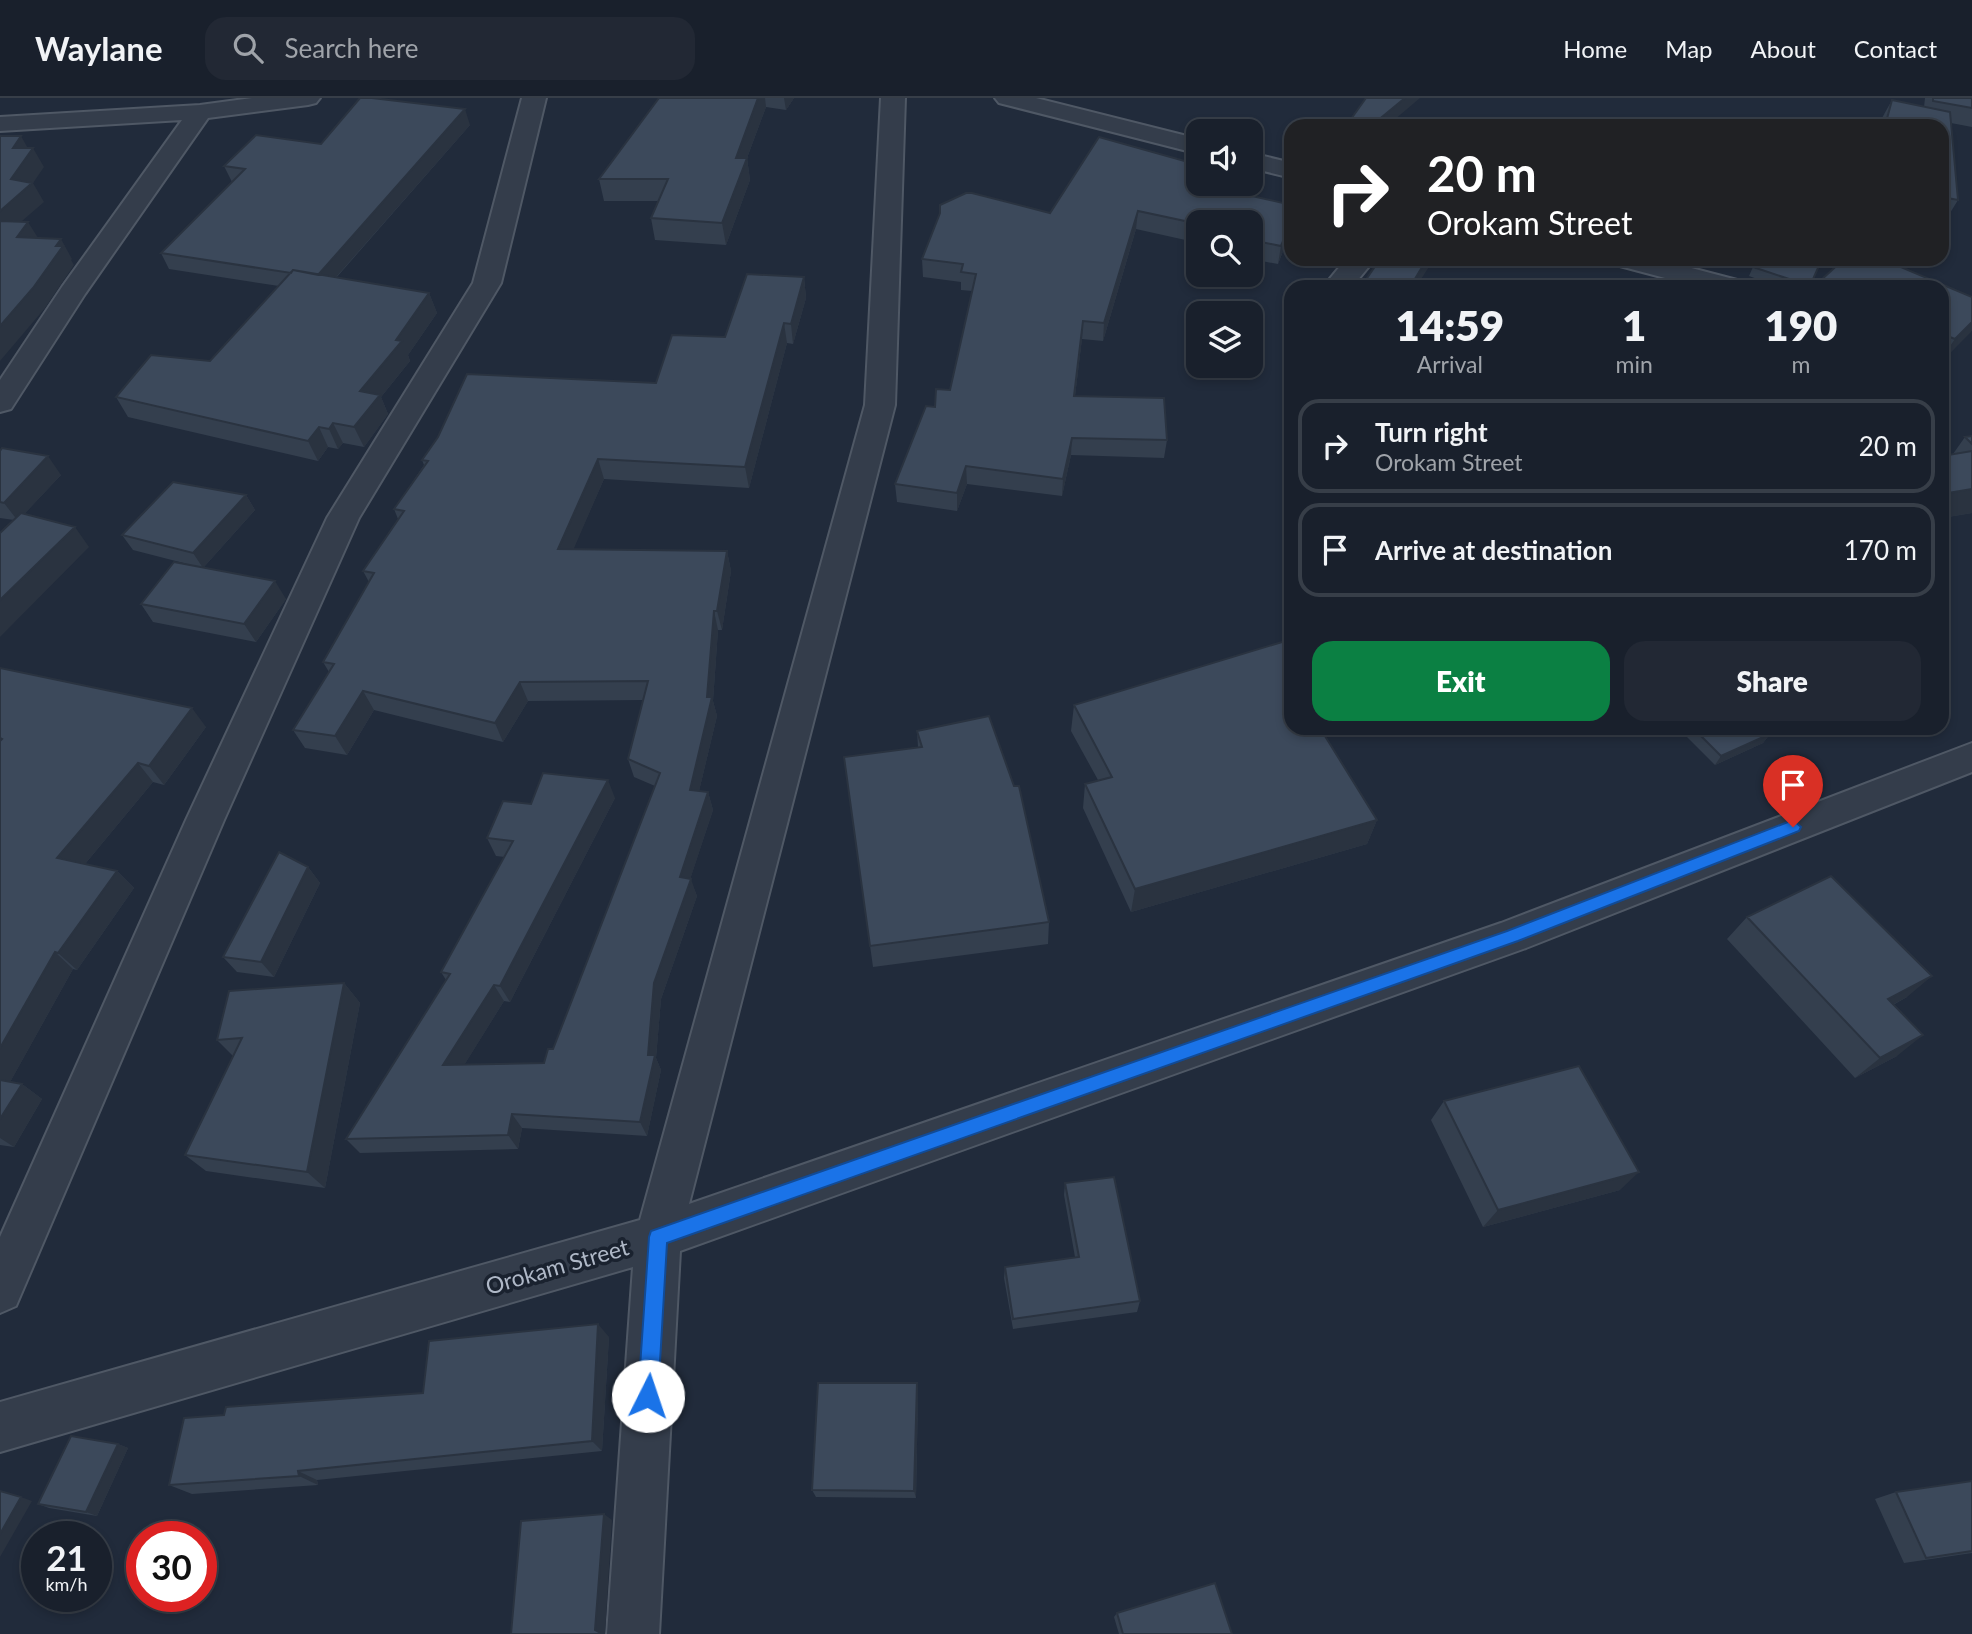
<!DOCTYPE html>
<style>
:root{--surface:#19202c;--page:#222834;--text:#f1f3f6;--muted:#9fa3a9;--line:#373e48;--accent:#0b8043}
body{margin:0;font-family:Lato,sans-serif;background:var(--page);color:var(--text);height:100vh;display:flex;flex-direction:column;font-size:26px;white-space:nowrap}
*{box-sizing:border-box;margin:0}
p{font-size:23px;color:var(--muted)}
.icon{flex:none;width:38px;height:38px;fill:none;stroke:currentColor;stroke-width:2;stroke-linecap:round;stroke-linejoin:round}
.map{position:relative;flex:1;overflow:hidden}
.details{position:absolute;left:1284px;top:182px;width:665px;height:455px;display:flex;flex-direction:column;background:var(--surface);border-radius:21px;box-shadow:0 4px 10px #0003,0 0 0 2px var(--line)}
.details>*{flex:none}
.top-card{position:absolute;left:1284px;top:21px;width:665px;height:147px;border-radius:21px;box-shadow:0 4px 10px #0003,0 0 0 2px var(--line);background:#202124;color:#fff;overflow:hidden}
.tools{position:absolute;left:1186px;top:21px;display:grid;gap:14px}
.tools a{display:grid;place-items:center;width:77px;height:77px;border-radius:14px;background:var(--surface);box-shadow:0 4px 10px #0003,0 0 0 2px var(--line);font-size:35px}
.speed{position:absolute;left:21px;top:1423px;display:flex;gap:14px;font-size:35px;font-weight:700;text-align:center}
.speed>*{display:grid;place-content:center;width:91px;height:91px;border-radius:50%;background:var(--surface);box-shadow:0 4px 10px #0003,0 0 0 2px var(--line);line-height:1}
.speed small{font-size:18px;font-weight:400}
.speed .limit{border:10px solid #d22;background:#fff;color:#111}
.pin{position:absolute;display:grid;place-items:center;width:60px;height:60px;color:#fff;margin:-72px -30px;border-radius:50% 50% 50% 0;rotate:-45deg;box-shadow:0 0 7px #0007}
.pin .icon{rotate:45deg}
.me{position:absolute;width:77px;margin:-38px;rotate:4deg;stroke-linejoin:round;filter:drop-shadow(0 0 5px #0008)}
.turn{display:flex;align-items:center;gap:24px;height:147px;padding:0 28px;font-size:32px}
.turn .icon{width:91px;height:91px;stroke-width:2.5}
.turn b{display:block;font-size:49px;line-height:60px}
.eta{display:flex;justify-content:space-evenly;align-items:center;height:119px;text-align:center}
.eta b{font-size:42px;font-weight:800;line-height:49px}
.primary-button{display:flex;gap:14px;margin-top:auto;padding:14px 28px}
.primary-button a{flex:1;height:80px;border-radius:21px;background:var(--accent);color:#fff;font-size:28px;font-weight:800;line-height:80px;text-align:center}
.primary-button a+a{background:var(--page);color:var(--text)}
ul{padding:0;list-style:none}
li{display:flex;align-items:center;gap:21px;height:94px;margin:0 14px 10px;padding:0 14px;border:4px solid var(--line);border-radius:21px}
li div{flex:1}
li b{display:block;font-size:26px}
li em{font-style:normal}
header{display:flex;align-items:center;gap:42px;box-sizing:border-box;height:98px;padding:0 35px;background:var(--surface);border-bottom:2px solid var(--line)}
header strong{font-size:33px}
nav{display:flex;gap:38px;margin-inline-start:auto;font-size:24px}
.search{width:490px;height:63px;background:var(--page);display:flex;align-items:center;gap:18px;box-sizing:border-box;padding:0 24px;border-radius:21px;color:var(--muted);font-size:26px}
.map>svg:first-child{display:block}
</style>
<header>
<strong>Waylane</strong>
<div class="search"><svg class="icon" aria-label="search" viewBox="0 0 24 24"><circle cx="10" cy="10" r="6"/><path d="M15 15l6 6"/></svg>Search here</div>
<nav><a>Home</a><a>Map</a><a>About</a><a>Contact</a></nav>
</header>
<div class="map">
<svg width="1972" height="1536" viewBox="0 0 1972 1536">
<rect width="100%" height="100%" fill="#212b3b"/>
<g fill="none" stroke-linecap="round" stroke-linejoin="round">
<g stroke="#4f5865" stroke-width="4">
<path id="minor" d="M 252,0 L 320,0 L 316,5 L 308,7 L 208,20 L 85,196 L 11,311 L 0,314 L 0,282 L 62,189 L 182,22 L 0,33 L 0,19 L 200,7 Z
M 522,0 L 546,0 L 501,185 L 359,420 L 224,722 L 16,1208 L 0,1215 L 0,1139 L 186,722 L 327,420 L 473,185 Z
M 881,0 L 905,0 L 895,307 L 689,1106 L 1501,825 L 1972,645 L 1972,674 L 1526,850 L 680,1153 L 659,1536 L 607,1536 L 633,1169 L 0,1354 L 0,1304 L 640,1122 L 865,307 Z
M 995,0 L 1036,0 L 1199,41 L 1199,56 L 999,5 Z
M 1251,55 L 1292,65 L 1292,80 L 1251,70 Z
M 1346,161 L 1375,161 L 1352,189 L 1323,189 Z
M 1612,161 L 1657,161 L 1741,183 L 1745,189 L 1699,189 L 1616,167 Z"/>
</g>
<use href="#minor" fill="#343d4b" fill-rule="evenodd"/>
</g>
<path fill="#343f4e" d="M 659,0 L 794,0 L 786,12 L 766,9 L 747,60 L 750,82 L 726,147 L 655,142 L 651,120 L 658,103 L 604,103 L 599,81 Z
M 1925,0 L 1972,0 L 1972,29 L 1951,25 L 1958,102 L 1947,120 L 1942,120 L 1942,28 L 1880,28 L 1882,20 L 1892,2 L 1924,9 Z
M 470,27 L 336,180 L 429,195 L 437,215 L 408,257 L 410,263 L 381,299 L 388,316 L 364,349 L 343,345 L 338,351 L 328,349 L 318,363 L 128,319 L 116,299 L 210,263 L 279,188 L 169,171 L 161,155 L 232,84 L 224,68 L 321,46 Z
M 1217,86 L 1217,90 L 1292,107 L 1292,130 L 1278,166 L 1251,161 L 1251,124 L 1199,124 L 1199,145 L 1136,131 L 1103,243 L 1082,241 L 1075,298 L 1167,342 L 1164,360 L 1071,357 L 1062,398 L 967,386 L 957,413 L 897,404 L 895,386 L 950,292 L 972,193 L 961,192 L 961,184 L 923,179 L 922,161 L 1050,115 Z
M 1822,161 L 1809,189 L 1779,189 L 1749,178 L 1753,169 Z
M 1844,161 L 1882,161 L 1972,199 L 1972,232 L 1942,263 L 1942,189 L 1817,189 L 1820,183 Z
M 804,179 L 806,200 L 793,246 L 787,245 L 749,390 L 604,381 L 573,451 L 727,453 L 731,473 L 722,532 L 718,532 L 713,603 L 717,618 L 699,693 L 708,694 L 713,712 L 690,781 L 697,798 L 661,901 L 656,960 L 661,972 L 647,1038 L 522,1030 L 518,1051 L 360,1055 L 346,1041 L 446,882 L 441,874 L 505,759 L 496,758 L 487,740 L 531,706 L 615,700 L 510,904 L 504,903 L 464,967 L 544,965 L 553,951 L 655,688 L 634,679 L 628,661 L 643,602 L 528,603 L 503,644 L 374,612 L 347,657 L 305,650 L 293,632 L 329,574 L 323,564 L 369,484 L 363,473 L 398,421 L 394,411 L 424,367 L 422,362 L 656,285 L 725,239 Z
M 1972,338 L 1972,415 L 1942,420 L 1942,358 L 1953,356 L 1965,339 Z
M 0,353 L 61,377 L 24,416 L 89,449 L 14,422 L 0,420 Z
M 246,397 L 255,412 L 203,470 L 286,501 L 256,544 L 153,524 L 141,506 L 199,469 L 133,452 L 122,437 Z
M 0,570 L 206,629 L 164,687 L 153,684 L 85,766 L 117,773 L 134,790 L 77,872 L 73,871 L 10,984 L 22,986 L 42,1001 L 14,1049 L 0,1047 Z
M 1074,607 L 1292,630 L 1377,722 L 1367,746 L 1131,814 L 1083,710 L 1085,686 L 1098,682 L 1071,633 Z
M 1693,630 L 1770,636 L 1763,645 L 1715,667 L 1687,639 Z
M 917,633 L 1049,824 L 1048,846 L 873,869 L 844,659 L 918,649 Z
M 308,769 L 320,785 L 274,879 L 237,874 L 223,859 Z
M 1747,819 L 1907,899 L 1893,907 L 1897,958 L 1855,980 L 1727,841 Z
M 344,885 L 360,905 L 325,1090 L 206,1073 L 185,1057 L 233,958 L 217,942 Z
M 1444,1003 L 1620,1092 L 1483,1129 L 1431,1022 Z
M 1065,1085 L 1140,1203 L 1137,1214 L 1013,1231 L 1004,1180 L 1005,1169 L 1075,1159 L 1064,1097 Z
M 609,1239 L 602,1353 L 317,1382 L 318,1387 L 192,1396 L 169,1387 L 224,1317 L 423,1295 Z
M 917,1285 L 918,1294 L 916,1400 L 816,1399 L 812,1392 Z
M 118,1346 L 128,1350 L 97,1418 L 49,1410 L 38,1406 Z
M 1972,1383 L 1972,1455 L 1904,1465 L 1875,1401 L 1896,1394 Z
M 1117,1515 L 1232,1536 L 1119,1536 L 1114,1519 Z"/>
<path fill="#2a3340" d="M 758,0 L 765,0 L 766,9 L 747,60 L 750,82 L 726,147 L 722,125 L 736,60 Z
M 784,0 L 794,0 L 786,12 Z
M 1405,0 L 1420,0 L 1387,28 L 1371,28 Z
M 465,11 L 470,27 L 322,195 L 315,179 Z
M 21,38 L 30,54 L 33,50 L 44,69 L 33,85 L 44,104 L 0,142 L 0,113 L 11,81 L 13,50 Z
M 1209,86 L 1217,86 L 1217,91 L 1207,88 Z
M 1138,113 L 1136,131 L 1103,243 L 1104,225 Z
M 1292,122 L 1292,130 L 1278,166 L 1281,148 Z
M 28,124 L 40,143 L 17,139 Z
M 61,141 L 72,161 L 71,162 L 74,167 L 45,210 L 0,263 L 0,228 Z
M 1427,161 L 1434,161 L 1416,189 L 1410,189 Z
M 804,179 L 806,200 L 793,246 L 791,226 Z
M 429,195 L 437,215 L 408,257 L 410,263 L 381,299 L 388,316 L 364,349 L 354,329 L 360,293 Z
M 1083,223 L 1082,241 L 1072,316 L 1074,298 Z
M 1972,224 L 1972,232 L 1971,234 L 1942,263 L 1942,260 L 1955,241 Z
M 784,225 L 787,245 L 749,390 L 745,369 Z
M 333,325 L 343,345 L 338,351 L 329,331 Z
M 319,329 L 328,349 L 318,363 L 308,343 Z
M 1072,340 L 1071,357 L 1062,398 L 1063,381 Z
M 48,358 L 61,377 L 18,423 L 4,405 Z
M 598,361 L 604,381 L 565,471 L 558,451 Z
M 966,368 L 967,386 L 957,413 L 957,395 Z
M 1972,391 L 1972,415 L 1942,420 L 1942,396 Z
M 246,397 L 255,412 L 203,470 L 193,455 Z
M 75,429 L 89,449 L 0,539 L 0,502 Z
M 727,453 L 731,473 L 722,532 L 717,513 Z
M 275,483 L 286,501 L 256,544 L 244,526 Z
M 714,513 L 718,532 L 713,603 L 717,618 L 695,710 L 690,692 L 707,599 Z
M 520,584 L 528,603 L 503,644 L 495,625 Z
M 363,593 L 374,612 L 347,657 L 335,638 Z
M 192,610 L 206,629 L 164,687 L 149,668 Z
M 1770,636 L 1763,645 L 1715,667 L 1721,658 Z
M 138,665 L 153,684 L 75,778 L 57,760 Z
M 608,682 L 615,700 L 510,904 L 500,888 Z
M 708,694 L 713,712 L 685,797 L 680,779 Z
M 1377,722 L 1367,746 L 1131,814 L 1135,791 Z
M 308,769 L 320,785 L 274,879 L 261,864 Z
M 117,773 L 134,790 L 77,872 L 58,855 Z
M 691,781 L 697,798 L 661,901 L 656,960 L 661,972 L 647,1038 L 640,1024 L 648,957 L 654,885 Z
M 55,854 L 73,871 L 4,995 L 0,991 L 0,950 Z
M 1932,878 L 1907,899 L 1864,922 L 1888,901 Z
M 344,885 L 360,905 L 325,1090 L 307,1074 Z
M 494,887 L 504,903 L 455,982 L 443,967 Z
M 1923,937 L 1897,958 L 1855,980 L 1880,960 Z
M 22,986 L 42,1001 L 14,1049 L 0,1040 L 0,1021 Z
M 512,1016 L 522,1030 L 518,1051 L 508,1037 Z
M 1639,1074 L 1620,1092 L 1483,1129 L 1498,1112 Z
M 598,1226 L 609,1239 L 602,1353 L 592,1343 Z
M 917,1285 L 918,1294 L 916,1400 L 914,1393 Z
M 118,1346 L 128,1350 L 97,1418 L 86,1414 Z
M 298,1373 L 317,1382 L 318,1387 L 299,1378 Z
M 21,1399 L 32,1403 L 0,1459 L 0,1436 Z
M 604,1416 L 612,1422 L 605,1536 L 601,1536 L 595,1532 Z"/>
<path fill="#3c495b" stroke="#2a3340" stroke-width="2" d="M 360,0 L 372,0 L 465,11 L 318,177 L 293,172 L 291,175 L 161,155 L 245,71 L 224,68 L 256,37 L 321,46 Z
M 659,0 L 758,0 L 736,60 L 747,60 L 722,125 L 651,120 L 668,81 L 599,81 Z
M 1366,0 L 1405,0 L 1371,28 L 1346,28 Z
M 1933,0 L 1972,0 L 1972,10 L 1933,3 Z
M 1892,2 L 1950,14 L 1958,102 L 1942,99 L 1942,28 L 1885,28 Z
M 0,38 L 21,38 L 13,50 L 33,50 L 11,81 L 32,85 L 0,113 Z
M 1099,39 L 1199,67 L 1199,86 L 1209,86 L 1207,88 L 1292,107 L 1292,122 L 1281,148 L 1251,142 L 1251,124 L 1199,124 L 1199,126 L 1138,113 L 1104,225 L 1083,223 L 1074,298 L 1164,300 L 1167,342 L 1072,340 L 1063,381 L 966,368 L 957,395 L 895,386 L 926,308 L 935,309 L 936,291 L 950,292 L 976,176 L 961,174 L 963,166 L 922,161 L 940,115 L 940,107 L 966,95 L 972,95 L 1050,115 Z
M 0,123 L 28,124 L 17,139 L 61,141 L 56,148 L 63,148 L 33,190 L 0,228 Z
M 1380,161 L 1427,161 L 1410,189 L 1361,189 Z
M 1760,161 L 1822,161 L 1810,188 L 1753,169 Z
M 1844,161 L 1882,161 L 1972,199 L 1972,224 L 1955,241 L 1942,236 L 1942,189 L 1834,189 L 1820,183 Z
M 293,172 L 429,195 L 396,242 L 402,243 L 360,293 L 380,297 L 354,329 L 333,325 L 329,331 L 319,329 L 308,343 L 116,299 L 151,257 L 210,263 Z
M 747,176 L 804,179 L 791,226 L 784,225 L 745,369 L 598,361 L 558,451 L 727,453 L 717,513 L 714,513 L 707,599 L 712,599 L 690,692 L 708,694 L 680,779 L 691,781 L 654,885 L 648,957 L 655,957 L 640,1024 L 512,1016 L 508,1037 L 346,1041 L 450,876 L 441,874 L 513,743 L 487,740 L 503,703 L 531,706 L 543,675 L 608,682 L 500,888 L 494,887 L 443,967 L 544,965 L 548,951 L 553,951 L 660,675 L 628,661 L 648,583 L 520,584 L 495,625 L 363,593 L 335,638 L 293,632 L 334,566 L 323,564 L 374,475 L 363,473 L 404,413 L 394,411 L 428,363 L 422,362 L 438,339 L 467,276 L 656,285 L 672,237 L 725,239 Z
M 1972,338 L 1972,346 L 1965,339 Z
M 2,350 L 48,358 L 4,405 L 0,404 L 0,353 Z
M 1972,353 L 1972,391 L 1942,396 L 1942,358 Z
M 173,384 L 246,397 L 193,455 L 122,437 Z
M 21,415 L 75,429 L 0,502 L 0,435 Z
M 174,464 L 275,483 L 244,526 L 141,506 Z
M 1292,541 L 1292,630 L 1320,630 L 1377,722 L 1135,791 L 1085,686 L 1112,679 L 1074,607 Z
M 0,570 L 192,610 L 149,668 L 138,665 L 57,760 L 117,773 L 58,855 L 55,854 L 0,950 L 0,643 L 2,641 L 0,640 Z
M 989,618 L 1014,688 L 1019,688 L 1049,824 L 870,848 L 844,659 L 922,649 L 917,633 Z
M 1693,630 L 1763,630 L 1770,636 L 1721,658 Z
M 279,754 L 308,769 L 261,864 L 223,859 Z
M 1831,778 L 1932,878 L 1888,901 L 1923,937 L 1880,960 L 1747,819 Z
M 344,885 L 307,1074 L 185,1057 L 242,940 L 217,942 L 229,893 Z
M 1579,968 L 1639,1074 L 1498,1112 L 1444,1003 Z
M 0,982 L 22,986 L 0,1021 Z
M 1114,1079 L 1140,1203 L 1013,1221 L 1005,1169 L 1079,1159 L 1065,1085 Z
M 598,1226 L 592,1343 L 298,1373 L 299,1378 L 169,1387 L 184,1320 L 224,1317 L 226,1309 L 423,1295 L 429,1243 Z
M 818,1285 L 917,1285 L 914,1393 L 812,1392 Z
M 71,1338 L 118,1346 L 86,1414 L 38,1406 Z
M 1972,1383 L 1972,1453 L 1926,1460 L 1896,1394 Z
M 0,1393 L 21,1399 L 0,1436 Z
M 604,1416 L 595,1532 L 601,1535 L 601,1536 L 511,1536 L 521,1423 Z
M 1215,1485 L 1232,1536 L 1123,1536 L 1117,1515 Z"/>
<path fill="#1a73e8" stroke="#114b97" stroke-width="2" d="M 1793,722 L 1801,729 L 1799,733 L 1518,843 L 667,1145 L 658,1298 L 655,1305 L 648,1308 L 641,1305 L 638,1298 L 649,1139 L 651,1133 L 1507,833 Z"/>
<g text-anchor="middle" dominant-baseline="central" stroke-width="7" stroke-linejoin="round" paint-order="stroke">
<g font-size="23" fill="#afb8c7" stroke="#1a222f">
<text transform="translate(557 1168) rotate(-16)">Orokam Street</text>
</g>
</g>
</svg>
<div class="tools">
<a><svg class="icon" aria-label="sound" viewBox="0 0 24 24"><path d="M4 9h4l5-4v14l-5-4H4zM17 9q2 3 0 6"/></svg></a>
<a><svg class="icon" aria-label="search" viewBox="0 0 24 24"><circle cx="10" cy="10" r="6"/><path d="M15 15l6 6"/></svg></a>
<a><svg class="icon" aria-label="layers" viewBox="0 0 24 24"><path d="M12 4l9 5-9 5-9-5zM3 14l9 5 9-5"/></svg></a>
</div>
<div class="speed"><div>21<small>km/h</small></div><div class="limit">30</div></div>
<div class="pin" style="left:1793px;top:729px;background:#d93025"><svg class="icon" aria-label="arrive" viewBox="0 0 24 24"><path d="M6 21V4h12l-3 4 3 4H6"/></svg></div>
<svg class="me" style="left:648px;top:1298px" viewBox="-20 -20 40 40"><circle r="19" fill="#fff"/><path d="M0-13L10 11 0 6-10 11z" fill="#1a73e8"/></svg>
<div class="top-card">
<div class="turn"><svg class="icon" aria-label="right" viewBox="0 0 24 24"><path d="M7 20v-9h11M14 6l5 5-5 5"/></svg><div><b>20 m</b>Orokam Street</div></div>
</div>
<section class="details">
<div class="eta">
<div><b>14:59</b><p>Arrival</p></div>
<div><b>1</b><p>min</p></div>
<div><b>190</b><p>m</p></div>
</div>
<ul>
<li><svg class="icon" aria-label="right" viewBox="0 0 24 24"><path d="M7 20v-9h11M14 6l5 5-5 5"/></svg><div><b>Turn right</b><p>Orokam Street</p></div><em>20 m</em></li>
<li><svg class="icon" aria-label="arrive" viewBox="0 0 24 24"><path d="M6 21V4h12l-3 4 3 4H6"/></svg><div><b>Arrive at destination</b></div><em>170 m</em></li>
</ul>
<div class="primary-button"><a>Exit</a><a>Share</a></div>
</section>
</div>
